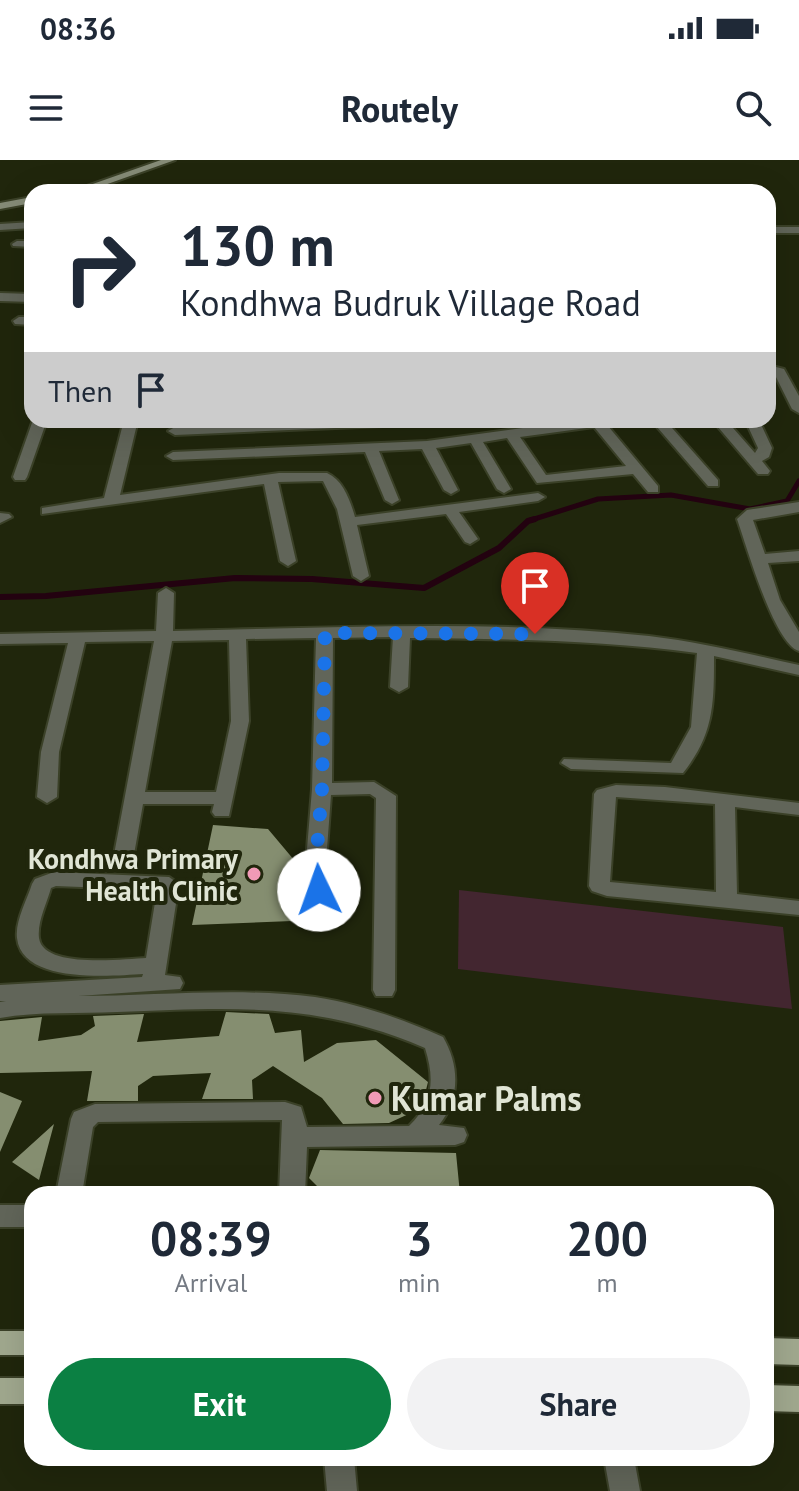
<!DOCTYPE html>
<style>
:root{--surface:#fff;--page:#f2f2f3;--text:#1f2937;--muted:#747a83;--accent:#0b8043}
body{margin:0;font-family:"PT Sans",sans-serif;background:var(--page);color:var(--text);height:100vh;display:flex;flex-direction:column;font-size:30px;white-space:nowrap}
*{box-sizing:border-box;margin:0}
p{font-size:26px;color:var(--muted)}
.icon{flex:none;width:44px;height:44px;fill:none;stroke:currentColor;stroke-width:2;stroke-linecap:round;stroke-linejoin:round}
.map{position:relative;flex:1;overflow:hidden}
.drawer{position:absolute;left:24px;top:1026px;width:750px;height:280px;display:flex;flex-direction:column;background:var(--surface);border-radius:24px;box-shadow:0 8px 32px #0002}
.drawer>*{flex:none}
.top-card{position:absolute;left:24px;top:24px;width:752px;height:244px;border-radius:24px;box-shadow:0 8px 32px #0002;background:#fff;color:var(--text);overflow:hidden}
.pin{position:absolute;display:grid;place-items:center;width:68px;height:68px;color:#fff;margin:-82px -34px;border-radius:50% 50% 50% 0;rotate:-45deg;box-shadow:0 0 8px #0007}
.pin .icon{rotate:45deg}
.me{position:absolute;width:88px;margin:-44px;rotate:357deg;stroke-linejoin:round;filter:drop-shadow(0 0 6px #0008)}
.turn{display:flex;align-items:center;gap:28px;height:168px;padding:0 24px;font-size:36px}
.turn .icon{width:104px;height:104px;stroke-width:2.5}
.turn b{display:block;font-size:56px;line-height:68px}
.then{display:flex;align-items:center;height:76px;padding:0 24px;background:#0003;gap:16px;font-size:30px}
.eta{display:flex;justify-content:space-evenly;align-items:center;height:136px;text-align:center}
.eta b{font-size:48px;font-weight:700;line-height:56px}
.action{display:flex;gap:16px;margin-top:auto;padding:16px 24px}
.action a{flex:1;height:92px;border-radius:48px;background:var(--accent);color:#fff;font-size:32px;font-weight:700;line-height:92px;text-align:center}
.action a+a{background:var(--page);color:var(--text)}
.status{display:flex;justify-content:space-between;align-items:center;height:56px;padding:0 40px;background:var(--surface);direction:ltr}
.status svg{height:22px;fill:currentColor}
header{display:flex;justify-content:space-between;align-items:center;height:104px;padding:0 24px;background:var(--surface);font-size:36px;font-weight:700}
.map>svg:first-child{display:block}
</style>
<div class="status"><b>08:36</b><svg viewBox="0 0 49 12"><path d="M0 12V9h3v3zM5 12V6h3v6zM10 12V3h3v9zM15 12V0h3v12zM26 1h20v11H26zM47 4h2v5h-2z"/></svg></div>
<header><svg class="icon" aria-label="menu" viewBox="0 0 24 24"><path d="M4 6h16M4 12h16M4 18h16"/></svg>Routely<svg class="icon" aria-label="search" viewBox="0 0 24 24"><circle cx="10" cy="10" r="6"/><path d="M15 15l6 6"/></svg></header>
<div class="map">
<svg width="799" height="1331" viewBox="0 0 799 1331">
<rect width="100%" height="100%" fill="#20260c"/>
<path fill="#432630" d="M 459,730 L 783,767 L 792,849 L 458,809 Z"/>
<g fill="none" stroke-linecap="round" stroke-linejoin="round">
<path stroke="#230210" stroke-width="5" d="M 528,361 L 598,339 L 671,335 L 750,349 L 787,341 L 799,321"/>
<path stroke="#230210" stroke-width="6" d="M 0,437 L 46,436 L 235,418 L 312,419 L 424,428 L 499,388 L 528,361 L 535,359"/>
</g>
<path fill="#858e70" d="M 213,665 L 268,669 L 305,713 L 306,733 L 317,740 L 324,737 L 343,759 L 192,765 Z
M 226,852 L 269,854 L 275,873 L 301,870 L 304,902 L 337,883 L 376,880 L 428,922 L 424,938 L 413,952 L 389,963 L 343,964 L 322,938 L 273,906 L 252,920 L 253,939 L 202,939 L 211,913 L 153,916 L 138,926 L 138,941 L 87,941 L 92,911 L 0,913 L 0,861 L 42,857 L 38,881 L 81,875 L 95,866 L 93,856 L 144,854 L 137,882 L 219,876 Z
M 0,932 L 22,941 L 0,992 Z
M 54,964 L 39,1020 L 12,1002 Z
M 320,990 L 456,993 L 460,1034 L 325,1034 L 309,1018 Z"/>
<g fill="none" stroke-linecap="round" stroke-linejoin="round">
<g stroke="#3b4128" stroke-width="4">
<path id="street" d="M 32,62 L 32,68 L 0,70 L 0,64 Z
M 768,67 L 799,67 L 799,73 L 768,73 Z
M 17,81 L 32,81 L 32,87 L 13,86 L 12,84 Z
M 0,133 L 32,134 L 32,142 L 0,141 Z
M 19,157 L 32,157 L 32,165 L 15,164 L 13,161 Z
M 768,205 L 784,209 L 799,236 L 799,253 L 792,249 L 774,213 L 768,213 Z
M 33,260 L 47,260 L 27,317 L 25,320 L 15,320 L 13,317 Z
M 124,260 L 138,260 L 120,335 L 279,313 L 327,313 C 343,320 350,340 355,357 L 538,333 L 545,337 L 538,341 L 459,352 L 478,379 L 470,384 L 465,382 L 446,354 L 357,365 L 369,416 L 361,421 L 353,416 L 337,349 L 323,321 L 278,322 L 296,401 L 288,406 L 280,401 L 264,324 L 42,354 L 42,348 L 104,338 Z
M 335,260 L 437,260 L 430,264 L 175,275 L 168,271 L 175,267 Z
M 582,260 L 603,260 L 658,326 L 658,332 L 648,332 L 633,314 L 537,323 L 507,278 L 483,282 L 511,329 L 504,333 L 497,329 L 471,283 L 436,288 L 458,330 L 451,334 L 444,330 L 422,289 L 379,291 L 399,340 L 392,344 L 385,340 L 365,292 L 173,300 L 166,296 L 173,292 L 427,281 ZM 594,267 L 626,306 L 546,315 L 520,277 Z
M 651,260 L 665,260 L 718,320 L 718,326 L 708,326 Z
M 712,260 L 726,260 L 755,293 L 758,288 L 745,260 L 759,260 L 772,288 L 769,297 L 762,301 L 770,311 L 768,314 L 758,314 Z
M 799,342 L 799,352 L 753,360 L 765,394 L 799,391 L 799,401 L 768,403 L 780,440 L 799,472 L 799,491 C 774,484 746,384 737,359 L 747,350 Z
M 0,353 L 9,354 L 12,357 L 0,363 Z
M 166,428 L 174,433 L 173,471 C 331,468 492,459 649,476 C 700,482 749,494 799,505 L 799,515 L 714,496 C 714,544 714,574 683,613 L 571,609 L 561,603 L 564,599 L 671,603 L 691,567 L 697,493 C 602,480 506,479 410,478 L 408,527 L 399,532 L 390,527 L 393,477 L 333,478 L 332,623 L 374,622 L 396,636 L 395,830 L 392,836 L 376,836 L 373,830 L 376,638 L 370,634 L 331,635 L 327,689 L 330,730 L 319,737 L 308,730 L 307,689 L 312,629 L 316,478 L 246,479 L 249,561 L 229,656 L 215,656 L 212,652 L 214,644 L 143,644 L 133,700 L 123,707 L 113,700 L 154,481 L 85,482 L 59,592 L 57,637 L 47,643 L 37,637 L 41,592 L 68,483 L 0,484 L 0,474 L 156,471 L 158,433 ZM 229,480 L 231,561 L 216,632 L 145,632 L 172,481 Z
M 616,625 L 665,627 L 799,643 L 799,655 L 735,647 L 737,734 L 799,741 L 799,755 L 607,736 L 592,731 L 589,726 L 594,634 L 597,630 ZM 616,637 L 715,644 L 716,732 L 610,722 Z
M 54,712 L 169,717 L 179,724 L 165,815 L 180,817 L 183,823 L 180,829 L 78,836 C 157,836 236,827 315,837 C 360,844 402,859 443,877 C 460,906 460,939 439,965 L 464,968 L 467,975 L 464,982 L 455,985 L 307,987 L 305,1034 L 279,1034 L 282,960 L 98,962 L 93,967 L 82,1034 L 56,1034 L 71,959 L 74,952 L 95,944 L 285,942 L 301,947 L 307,967 L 409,966 C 433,942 435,920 425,888 C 316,841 232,848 117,852 C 78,854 39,851 0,858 L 0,842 L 6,841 L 0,841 L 0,825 L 142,817 L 143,814 C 110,816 22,824 17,778 C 15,761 27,740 32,724 L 35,719 ZM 56,726 L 157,730 L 146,798 C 123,799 43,809 39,778 C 37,762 47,743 51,728 Z
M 0,1045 L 32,1045 L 32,1067 L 0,1067 Z
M 324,1298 L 354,1298 L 357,1331 L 327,1331 Z
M 604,1298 L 634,1298 L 640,1331 L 610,1331 Z"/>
</g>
<g stroke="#3b4128" stroke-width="4">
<path id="secondary" d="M 161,0 L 175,0 L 85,32 L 70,32 Z
M 32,37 L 32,43 L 0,49 L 0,43 Z"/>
</g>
<g stroke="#3b4128" stroke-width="4">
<path id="primary" d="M 0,1171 L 32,1171 L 32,1195 L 0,1195 Z
M 766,1178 L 799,1179 L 799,1205 L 766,1204 Z
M 0,1218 L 32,1218 L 32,1244 L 0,1244 Z
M 766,1225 L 799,1226 L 799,1252 L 766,1251 Z"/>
</g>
<use href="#street" fill="#616559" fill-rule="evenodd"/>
<use href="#secondary" fill="#858b77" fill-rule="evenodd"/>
<use href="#primary" fill="#a0a88e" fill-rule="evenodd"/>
</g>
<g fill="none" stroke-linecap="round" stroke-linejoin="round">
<path stroke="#1a73e8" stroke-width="14" stroke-dasharray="0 25.2" d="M 319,730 L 317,689 L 322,629 L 325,473 L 535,474"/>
</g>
<g fill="#f09ab6" stroke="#20260c" stroke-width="3">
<circle cx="254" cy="714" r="8"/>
<circle cx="375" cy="938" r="8"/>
</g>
<g text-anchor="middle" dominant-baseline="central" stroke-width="8" stroke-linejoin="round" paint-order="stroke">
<g font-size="28" font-weight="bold" fill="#e0e5d5" stroke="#20260c" text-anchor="end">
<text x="238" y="698">Kondhwa Primary<tspan x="238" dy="32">Health Clinic</tspan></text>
</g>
<g font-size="34" font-weight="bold" fill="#e0e5d5" stroke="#20260c" text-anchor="start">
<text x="391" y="938">Kumar Palms</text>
</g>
</g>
</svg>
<div class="pin" style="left:535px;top:474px;background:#d93025"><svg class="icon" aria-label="arrive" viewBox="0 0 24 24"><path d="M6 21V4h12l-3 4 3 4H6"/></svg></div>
<svg class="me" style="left:319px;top:730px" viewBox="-20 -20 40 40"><circle r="19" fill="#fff"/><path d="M0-13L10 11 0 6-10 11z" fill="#1a73e8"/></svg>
<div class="top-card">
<div class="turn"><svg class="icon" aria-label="right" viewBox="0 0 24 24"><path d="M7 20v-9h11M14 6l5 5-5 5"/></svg><div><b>130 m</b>Kondhwa Budruk Village Road</div></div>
<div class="then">Then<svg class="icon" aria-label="arrive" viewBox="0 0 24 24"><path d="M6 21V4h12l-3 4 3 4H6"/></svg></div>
</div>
<section class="drawer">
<div class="eta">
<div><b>08:39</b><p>Arrival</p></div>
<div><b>3</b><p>min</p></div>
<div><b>200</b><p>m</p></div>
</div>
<div class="action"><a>Exit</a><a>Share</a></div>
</section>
</div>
